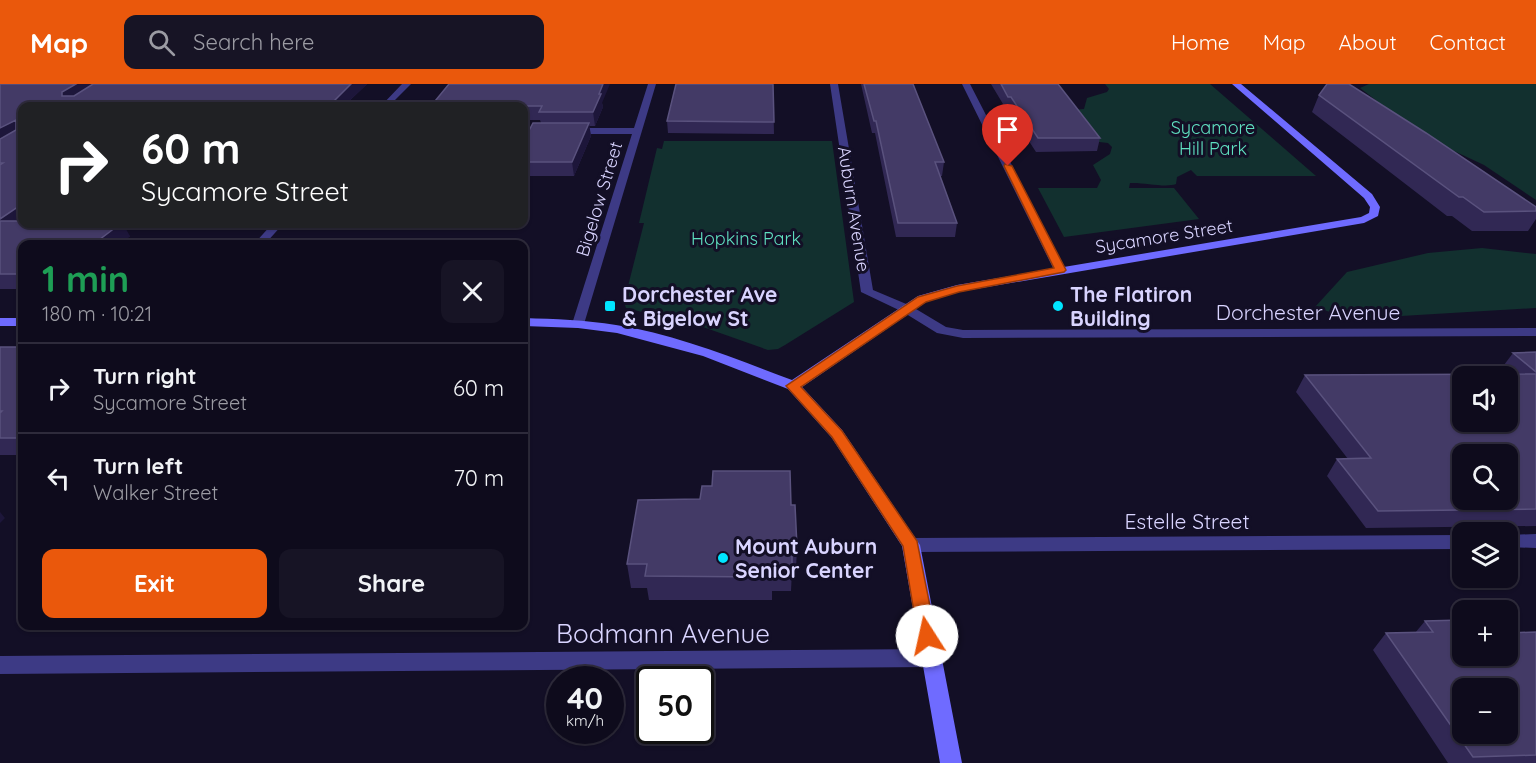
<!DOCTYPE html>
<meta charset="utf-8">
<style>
:root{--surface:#0e0b1c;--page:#171425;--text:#f1f3f6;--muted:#9b9ba3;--line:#2e2b3b;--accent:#ea580c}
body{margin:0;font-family:Quicksand,sans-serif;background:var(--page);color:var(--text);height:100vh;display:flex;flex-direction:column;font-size:22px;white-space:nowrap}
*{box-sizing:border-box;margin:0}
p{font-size:20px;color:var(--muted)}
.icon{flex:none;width:33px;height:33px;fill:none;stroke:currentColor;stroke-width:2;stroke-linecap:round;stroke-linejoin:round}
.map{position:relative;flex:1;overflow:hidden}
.details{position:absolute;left:18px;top:156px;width:510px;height:390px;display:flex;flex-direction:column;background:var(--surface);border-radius:12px;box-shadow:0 2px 4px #0004,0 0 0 2px var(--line)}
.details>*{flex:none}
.banner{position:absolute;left:18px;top:18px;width:510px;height:126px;border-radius:12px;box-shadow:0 2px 4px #0004,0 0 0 2px var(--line);background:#202124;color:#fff;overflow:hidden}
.controls{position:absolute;left:1452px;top:282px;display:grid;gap:12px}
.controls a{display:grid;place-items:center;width:66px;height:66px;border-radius:12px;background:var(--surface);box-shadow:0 2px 4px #0004,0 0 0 2px var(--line);font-size:30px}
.speed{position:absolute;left:546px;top:582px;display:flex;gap:12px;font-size:30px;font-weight:700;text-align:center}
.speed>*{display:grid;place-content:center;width:78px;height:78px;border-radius:50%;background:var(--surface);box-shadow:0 2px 4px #0004,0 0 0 2px var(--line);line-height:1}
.speed small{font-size:15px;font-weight:400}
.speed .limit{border:3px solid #111;border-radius:9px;background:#fff;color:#111}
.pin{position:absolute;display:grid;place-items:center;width:51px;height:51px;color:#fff;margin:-62px -26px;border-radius:50% 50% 50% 0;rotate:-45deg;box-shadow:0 0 6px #0007}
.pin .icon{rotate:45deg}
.me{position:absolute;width:66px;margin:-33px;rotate:350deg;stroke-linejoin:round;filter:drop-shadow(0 0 4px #0008)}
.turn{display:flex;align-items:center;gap:21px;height:126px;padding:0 24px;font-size:27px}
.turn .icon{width:78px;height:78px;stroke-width:2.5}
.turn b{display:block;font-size:42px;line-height:51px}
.round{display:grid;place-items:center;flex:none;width:63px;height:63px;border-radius:12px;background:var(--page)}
.headline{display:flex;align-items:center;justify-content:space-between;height:102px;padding:0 24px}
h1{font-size:36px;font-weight:800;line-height:45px;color:#1e9e55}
.primary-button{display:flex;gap:12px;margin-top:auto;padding:12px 24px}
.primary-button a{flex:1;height:69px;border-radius:12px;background:var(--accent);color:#fff;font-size:24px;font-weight:800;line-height:69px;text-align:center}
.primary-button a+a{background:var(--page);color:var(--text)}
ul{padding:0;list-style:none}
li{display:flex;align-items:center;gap:18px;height:90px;padding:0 24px;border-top:2px solid var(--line)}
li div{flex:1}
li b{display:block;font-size:22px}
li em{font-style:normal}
header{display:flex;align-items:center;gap:36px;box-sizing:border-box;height:84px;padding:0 30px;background:var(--accent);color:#fff}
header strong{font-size:28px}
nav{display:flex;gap:33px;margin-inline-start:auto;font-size:21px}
.search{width:420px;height:54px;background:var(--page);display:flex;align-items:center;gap:15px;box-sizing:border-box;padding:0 21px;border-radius:12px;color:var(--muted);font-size:22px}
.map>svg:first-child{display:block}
</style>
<header>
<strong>Map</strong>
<div class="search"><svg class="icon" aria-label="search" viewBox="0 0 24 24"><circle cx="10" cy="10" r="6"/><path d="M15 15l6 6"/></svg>Search here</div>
<nav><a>Home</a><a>Map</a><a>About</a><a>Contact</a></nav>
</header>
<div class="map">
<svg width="1536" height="679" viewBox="0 0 1536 679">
<rect width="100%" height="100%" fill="#130f26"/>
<path fill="#12302f" d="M 1105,0 L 1210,0 L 1316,92 L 1197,92 L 1191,86 L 1177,93 L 1176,100 C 1165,104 1143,98 1130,99 L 1129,104 L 1174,104 L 1199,135 L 1064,153 L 1038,104 L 1097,104 L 1101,96 L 1093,81 L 1110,70 L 1112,63 L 1108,59 L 1028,50 L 1017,44 L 1007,35 L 1014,30 L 1084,25 L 1087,14 L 1107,8 L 1109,5 Z
M 1369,0 L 1536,0 L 1536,116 L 1484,81 L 1424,53 L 1360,4 Z
M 664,57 L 832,57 L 854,218 L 785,261 L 778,265 L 768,266 L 703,243 L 626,224 L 624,218 L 644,139 L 639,139 L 657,64 L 662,65 Z
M 1482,164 L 1536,170 L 1536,224 L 1368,234 L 1342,232 L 1315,223 L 1347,188 L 1428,169 Z"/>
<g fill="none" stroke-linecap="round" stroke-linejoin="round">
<path fill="#3d3a85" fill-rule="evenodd" d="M 402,0 L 411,0 L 389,22 L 381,22 Z
M 648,0 L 656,0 L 584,240 L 578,244 L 573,243 L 572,240 L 632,50 L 572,50 L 568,47 L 572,44 L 634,44 Z
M 830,0 L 838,0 L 873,206 L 911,222 L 946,243 L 963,246 L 1536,244 L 1536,252 L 963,254 L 937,249 L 903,228 L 861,208 Z
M 962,0 L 970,0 L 1066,186 L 1064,189 L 1056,189 L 1054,186 Z
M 524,44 L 548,44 L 552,47 L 548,50 L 524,50 Z
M 272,140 L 283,140 L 265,160 L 254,160 Z
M 1536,450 L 1536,464 L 1508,463 L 1508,451 Z
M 1462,451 L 1462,465 L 911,468 L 905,466 L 902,461 L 905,456 L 911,454 Z
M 931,565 L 938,568 L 941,574 L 938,580 L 931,583 L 0,590 L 0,572 Z"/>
<path fill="#6f6bff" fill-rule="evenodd" d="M 1232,0 L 1241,0 L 1372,110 L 1380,123 L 1378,132 L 1364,139 L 958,208 L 926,218 L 802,303 L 842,346 L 920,461 L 962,679 L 940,679 L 902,462 L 832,354 L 788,305 L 703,272 L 617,249 L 578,244 L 524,242 L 524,234 C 555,235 585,236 616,241 C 675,250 736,275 792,296 L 918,212 L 957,201 L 1361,133 L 1369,129 L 1370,123 L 1364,114 Z
M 0,234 L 22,234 L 22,242 L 0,242 Z"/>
</g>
<path fill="#312854" d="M 0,0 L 367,0 L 344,22 L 22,22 L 22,140 L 130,152 L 124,157 L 22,160 L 22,205 L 0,205 Z
M 773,0 L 774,50 L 668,49 L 667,37 Z
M 861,0 L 913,0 L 944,78 L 942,92 L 940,92 L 957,139 L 955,153 L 896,153 L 875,49 L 872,49 Z
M 991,0 L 1058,0 L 1100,54 L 1097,67 L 1036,68 L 1008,25 L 1006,25 Z
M 1319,11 L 1536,123 L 1536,135 L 1528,147 L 1472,147 L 1452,132 L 1447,132 L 1312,28 Z
M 602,19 L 603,23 L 595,42 L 589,42 L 591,52 L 574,92 L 524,92 L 524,56 L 541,39 L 540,36 L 524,36 L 524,22 L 431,22 Z
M 0,263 L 22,263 L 22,371 L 0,371 Z
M 1536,268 L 1536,442 L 1366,444 L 1327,392 L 1337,375 L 1348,375 L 1296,308 L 1305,291 L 1507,290 L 1501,285 L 1513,269 Z
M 700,415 L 791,421 L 797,463 L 796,486 L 792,486 L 791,507 L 772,507 L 772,516 L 649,516 L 647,504 L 631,504 L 627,480 Z
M 1425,537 L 1462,572 L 1536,548 L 1536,679 L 1448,679 L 1373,566 L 1386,549 L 1415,549 Z"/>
<path fill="#1d163a" d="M 76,0 L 101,0 L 69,20 L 62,12 L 62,8 Z
M 351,0 L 367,0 L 344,22 L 332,22 L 331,20 Z
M 603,0 L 610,0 L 602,19 L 603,23 L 595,42 L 593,28 L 599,10 Z
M 16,36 L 22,47 L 0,60 L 0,44 Z
M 589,39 L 591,52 L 574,92 L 572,78 Z
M 22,120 L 22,140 L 0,141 L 0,135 Z
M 120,140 L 123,140 L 130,152 L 124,157 L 126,160 L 101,160 L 99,156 Z
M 0,428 L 5,434 L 0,439 Z"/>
<path fill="#433a66" stroke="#5a527e" stroke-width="1.5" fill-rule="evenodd" d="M 0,0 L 76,0 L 62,8 L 62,12 L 74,12 L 93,0 L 351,0 L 331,20 L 235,20 L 232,22 L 22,22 L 22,120 L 0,135 L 0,81 L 3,79 L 0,79 L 0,55 L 16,46 L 16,36 L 0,44 Z
M 449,0 L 603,0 L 599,10 L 601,10 L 593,28 L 539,28 L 542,22 L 431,22 Z
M 676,0 L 773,0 L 774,38 L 667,37 Z
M 864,0 L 913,0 L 944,78 L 935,78 L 957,139 L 898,139 L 876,37 L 874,37 Z
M 1001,0 L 1058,0 L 1100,54 L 1038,54 L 1011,13 L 1008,13 Z
M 1327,0 L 1349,0 L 1426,49 L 1536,123 L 1536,127 L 1484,128 L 1463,113 L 1459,113 L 1319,11 Z
M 533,39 L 589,39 L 572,78 L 524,78 L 524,56 Z
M 0,137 L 22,137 L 22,140 L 120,140 L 99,156 L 123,156 L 119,160 L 22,160 L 22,190 L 0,190 Z
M 0,263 L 22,263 L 22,354 L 0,354 L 0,329 L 2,327 L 0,327 Z
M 1536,268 L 1536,288 L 1513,269 Z
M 1536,290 L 1536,425 L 1378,427 L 1337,375 L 1371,374 L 1305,291 ZM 1462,292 L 1508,292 L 1508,338 L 1462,338 ZM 1462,370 L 1508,370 L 1508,416 L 1462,416 Z
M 713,387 L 790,387 L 791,421 L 795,421 L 797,463 L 792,463 L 792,484 L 772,484 L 772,493 L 645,492 L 647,480 L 627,480 L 638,416 L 700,415 L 702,402 L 712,402 Z
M 1462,536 L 1462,572 L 1508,572 L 1508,549 L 1536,548 L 1536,671 L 1473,673 L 1386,549 L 1433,548 L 1425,537 ZM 1462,604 L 1508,604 L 1508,650 L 1462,650 Z"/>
<path fill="#ea580c" stroke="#983908" stroke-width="1.5" d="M 1005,80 L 1012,82 L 1066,186 L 1064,188 L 959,208 L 926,218 L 801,303 L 842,347 L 917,457 L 936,552 L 933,557 L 927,559 L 920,557 L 918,552 L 903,462 L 832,353 L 786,302 L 918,213 L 957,202 L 1054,184 L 1004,82 Z"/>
<g fill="#00e5ff" stroke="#130f26" stroke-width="2">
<rect x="604" y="216" width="12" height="12" rx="3"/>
<circle cx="1058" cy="222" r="6"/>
<circle cx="723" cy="474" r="6"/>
</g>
<g text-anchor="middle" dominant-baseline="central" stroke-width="6" stroke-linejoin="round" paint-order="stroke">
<g font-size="18" fill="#5fe0c0" stroke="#130f26">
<text x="1213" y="43">Sycamore<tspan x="1213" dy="21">Hill Park</tspan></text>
<text x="746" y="154">Hopkins Park</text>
</g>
<g font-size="18" fill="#d9d4ff" stroke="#130f26">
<text transform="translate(599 115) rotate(-73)">Bigelow Street</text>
<text transform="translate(854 125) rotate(81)">Auburn Avenue</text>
<text transform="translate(1164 152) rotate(-9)">Sycamore Street</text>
</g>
<g font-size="21" font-weight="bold" fill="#d9d4ff" stroke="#130f26" text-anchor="start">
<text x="622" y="210">Dorchester Ave<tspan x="622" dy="24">&amp; Bigelow St</tspan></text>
<text x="1070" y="210">The Flatiron<tspan x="1070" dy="24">Building</tspan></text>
<text x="735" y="462">Mount Auburn<tspan x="735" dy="24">Senior Center</tspan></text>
</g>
<g font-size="21" fill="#d9d4ff" stroke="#130f26">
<text x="1308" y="228">Dorchester Avenue</text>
<text x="1187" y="437">Estelle Street</text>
</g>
<g font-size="26" fill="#d9d4ff" stroke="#130f26">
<text x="663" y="549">Bodmann Avenue</text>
</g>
</g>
</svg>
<div class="controls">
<a><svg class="icon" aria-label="sound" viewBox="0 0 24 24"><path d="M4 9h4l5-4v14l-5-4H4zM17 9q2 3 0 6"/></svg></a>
<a><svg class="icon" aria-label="search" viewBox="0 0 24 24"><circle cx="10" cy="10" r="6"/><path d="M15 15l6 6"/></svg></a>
<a><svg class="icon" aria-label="layers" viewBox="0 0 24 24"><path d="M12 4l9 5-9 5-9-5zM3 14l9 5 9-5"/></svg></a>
<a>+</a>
<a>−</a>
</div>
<div class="speed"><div>40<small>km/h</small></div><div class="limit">50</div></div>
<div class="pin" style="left:1008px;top:82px;background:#d93025"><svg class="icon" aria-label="arrive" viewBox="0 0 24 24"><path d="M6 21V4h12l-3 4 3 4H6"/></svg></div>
<svg class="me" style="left:927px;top:552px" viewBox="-20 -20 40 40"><circle r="19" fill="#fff"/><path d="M0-13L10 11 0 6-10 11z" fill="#ea580c"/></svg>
<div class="banner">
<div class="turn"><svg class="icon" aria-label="right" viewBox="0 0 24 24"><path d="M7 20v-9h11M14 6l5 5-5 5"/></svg><div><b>60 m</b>Sycamore Street</div></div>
</div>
<section class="details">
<div class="headline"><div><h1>1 min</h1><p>180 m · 10:21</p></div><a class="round"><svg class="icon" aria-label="close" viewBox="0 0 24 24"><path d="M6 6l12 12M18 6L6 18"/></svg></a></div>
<ul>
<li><svg class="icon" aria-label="right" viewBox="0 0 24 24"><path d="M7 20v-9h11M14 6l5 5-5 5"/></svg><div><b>Turn right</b><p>Sycamore Street</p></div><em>60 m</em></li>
<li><svg class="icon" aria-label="left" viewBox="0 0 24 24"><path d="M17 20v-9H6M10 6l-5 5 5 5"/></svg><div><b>Turn left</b><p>Walker Street</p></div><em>70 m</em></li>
</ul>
<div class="primary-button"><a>Exit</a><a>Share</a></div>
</section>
</div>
